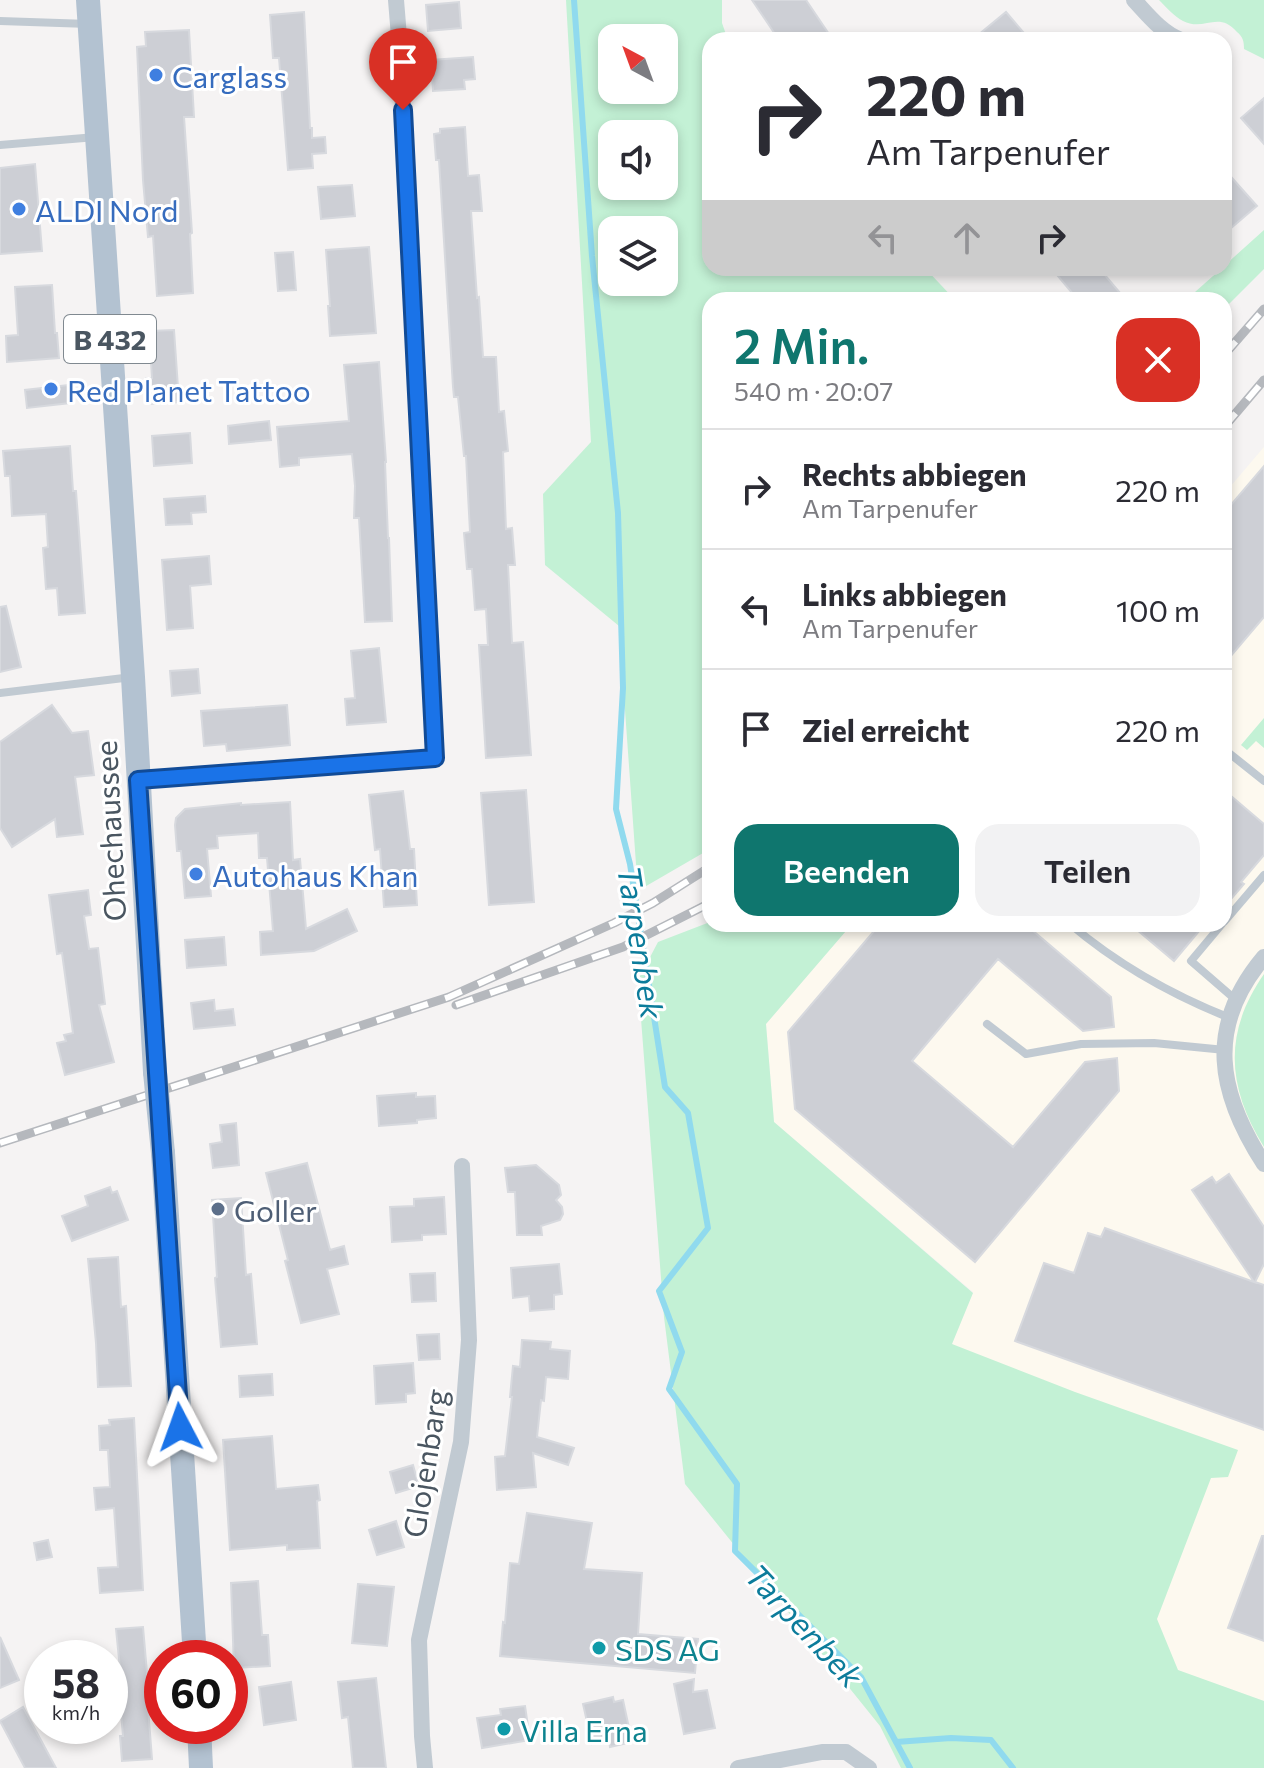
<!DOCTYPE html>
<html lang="de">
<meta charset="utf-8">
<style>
:root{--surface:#fff;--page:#f2f2f3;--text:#2b2b33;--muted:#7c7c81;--line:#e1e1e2;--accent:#0f766e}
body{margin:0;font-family:Commissioner,sans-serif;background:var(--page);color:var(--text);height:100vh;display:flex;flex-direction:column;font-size:30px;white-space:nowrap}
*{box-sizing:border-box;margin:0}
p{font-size:26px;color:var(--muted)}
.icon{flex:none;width:44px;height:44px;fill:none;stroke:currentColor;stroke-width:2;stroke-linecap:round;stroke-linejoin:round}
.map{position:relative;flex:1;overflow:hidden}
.side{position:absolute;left:702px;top:292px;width:530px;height:640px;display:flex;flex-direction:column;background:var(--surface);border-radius:24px;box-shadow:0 4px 12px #0003}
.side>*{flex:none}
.banner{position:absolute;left:702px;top:32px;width:530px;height:244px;border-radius:24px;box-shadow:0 4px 12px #0003;background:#fff;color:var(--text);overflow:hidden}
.needle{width:52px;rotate:319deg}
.buttons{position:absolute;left:598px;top:24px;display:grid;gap:16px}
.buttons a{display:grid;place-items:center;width:80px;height:80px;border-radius:16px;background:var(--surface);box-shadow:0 4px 12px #0003;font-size:40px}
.speed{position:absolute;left:24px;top:1640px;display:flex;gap:16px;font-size:40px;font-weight:700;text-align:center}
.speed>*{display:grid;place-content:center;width:104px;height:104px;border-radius:50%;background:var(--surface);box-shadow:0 4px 12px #0003;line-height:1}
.speed small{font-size:20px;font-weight:400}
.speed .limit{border:12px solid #d22;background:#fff;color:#111}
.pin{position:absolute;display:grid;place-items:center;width:68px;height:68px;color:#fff;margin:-82px -34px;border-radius:50% 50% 50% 0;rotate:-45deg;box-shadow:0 0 8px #0007}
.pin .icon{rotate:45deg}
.me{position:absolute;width:88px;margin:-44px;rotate:356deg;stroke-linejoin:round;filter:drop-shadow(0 0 6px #0008)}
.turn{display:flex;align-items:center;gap:28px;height:168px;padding:0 32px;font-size:36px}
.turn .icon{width:104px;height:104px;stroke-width:2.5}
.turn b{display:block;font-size:56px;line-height:68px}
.lanes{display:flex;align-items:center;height:76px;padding:0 32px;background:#0003;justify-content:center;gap:40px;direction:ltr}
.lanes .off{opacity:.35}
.round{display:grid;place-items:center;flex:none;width:84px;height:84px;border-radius:24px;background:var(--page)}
.head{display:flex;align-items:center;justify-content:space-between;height:136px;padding:0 32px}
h1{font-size:48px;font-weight:600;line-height:60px;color:var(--accent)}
.primary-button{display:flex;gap:16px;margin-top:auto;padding:16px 32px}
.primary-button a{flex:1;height:92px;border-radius:24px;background:var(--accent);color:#fff;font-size:32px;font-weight:600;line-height:92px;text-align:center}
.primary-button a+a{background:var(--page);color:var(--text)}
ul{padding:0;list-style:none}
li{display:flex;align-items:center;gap:24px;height:120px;padding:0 32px;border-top:2px solid var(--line)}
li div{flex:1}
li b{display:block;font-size:30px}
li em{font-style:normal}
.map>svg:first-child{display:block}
</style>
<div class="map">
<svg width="1264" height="1768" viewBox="0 0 1264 1768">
<rect width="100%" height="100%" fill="#f5f3f3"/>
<path fill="#fdf9ef" d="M 1264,447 L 1264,1701 L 995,1606 L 952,1344 L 973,1292 L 774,1122 L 766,1024 L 852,924 L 1224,924 L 1224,494 Z"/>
<path fill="#c3f1d5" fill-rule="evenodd" d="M 566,0 L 722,0 L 722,23 L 728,40 L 710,40 L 710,268 L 925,268 L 955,300 L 710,300 L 710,849 L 641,889 L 636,864 L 619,626 L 545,565 L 543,494 L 591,442 ZM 612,38 L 664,38 L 664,90 L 612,90 ZM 612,134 L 664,134 L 664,186 L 612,186 ZM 612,230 L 664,230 L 664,282 L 612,282 Z
M 1159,0 L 1264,0 L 1264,59 L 1244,49 C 1244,41 1243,37 1237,32 C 1218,10 1204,32 1183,21 C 1175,17 1166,7 1159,0 Z
M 1264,230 L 1264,269 L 1224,309 L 1224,300 L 1186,300 L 1222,268 L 1224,268 L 1224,266 Z
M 1264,718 L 1264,748 L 1256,741 L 1247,750 L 1241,745 Z
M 710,922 L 710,924 L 852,924 L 766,1024 L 774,1122 L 973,1293 L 952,1344 L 1075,1392 L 1238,1450 L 1228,1477 L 1211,1478 L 1157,1619 L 1178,1670 L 1264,1701 L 1264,1768 L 901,1768 L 880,1726 L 685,1484 L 664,1317 L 638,980 L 658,942 Z
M 1264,974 L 1264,1147 C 1227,1087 1223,1033 1264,974 Z"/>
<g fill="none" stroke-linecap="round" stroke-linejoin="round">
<path stroke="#90daee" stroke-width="6" d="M 574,0 L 592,256 L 618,513 L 623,688 L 616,809 L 630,864 L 665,1087 L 688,1113 L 708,1228 L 659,1291 L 682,1352 L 669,1389 L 737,1484 L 735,1551 L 861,1677 L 910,1768
M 896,1742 L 951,1738 L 991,1740 L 1013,1768"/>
</g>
<path fill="#cdcfd5" stroke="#d7d9de" stroke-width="2" d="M 752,0 L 806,0 L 833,40 L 779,40 Z
M 459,2 L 461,28 L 428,31 L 426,5 Z
M 304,12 L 310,128 L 312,128 L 312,138 L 325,137 L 326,153 L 312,154 L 313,168 L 288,170 L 279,58 L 273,58 L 270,15 Z
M 1006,12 L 1030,40 L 972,40 Z
M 189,30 L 194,117 L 184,117 L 192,233 L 190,234 L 193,293 L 157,296 L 153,236 L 148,237 L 143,180 L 137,47 L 146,46 L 145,32 Z
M 473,57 L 475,79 L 464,80 L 465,89 L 433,91 L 431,60 Z
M 1264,98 L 1264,144 L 1241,118 Z
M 465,127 L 468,176 L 479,175 L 482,211 L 471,211 L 477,298 L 479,297 L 483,357 L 496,357 L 499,412 L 504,411 L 508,451 L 503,452 L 506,529 L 512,528 L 515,565 L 508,565 L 512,643 L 523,642 L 531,755 L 486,758 L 479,645 L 488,645 L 486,609 L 475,610 L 472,569 L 467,569 L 464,533 L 470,532 L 466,456 L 464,456 L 458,397 L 454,397 L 453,387 L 439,160 L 436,160 L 434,134 L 440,133 L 440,129 Z
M 35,164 L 42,251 L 0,254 L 0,168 Z
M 1224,169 L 1257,206 L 1231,228 L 1224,220 Z
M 352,185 L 355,216 L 321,219 L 318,187 Z
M 369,247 L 376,333 L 330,336 L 328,306 L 330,306 L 326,250 Z
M 293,252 L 296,290 L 278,291 L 275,253 Z
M 1066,268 L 1099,268 L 1126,300 L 1078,300 L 1057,275 Z
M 52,285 L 55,333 L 57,333 L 59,358 L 7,362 L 6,336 L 18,335 L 15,287 Z
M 174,330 L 179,402 L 148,404 L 146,378 L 152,378 L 149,331 Z
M 379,362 L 386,462 L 385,462 L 388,538 L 389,538 L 392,621 L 365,622 L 359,518 L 354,518 L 355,486 L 352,454 L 299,458 L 299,465 L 280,467 L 277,427 L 349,421 L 344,365 Z
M 68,385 L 70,403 L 27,408 L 25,390 Z
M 269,421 L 271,440 L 229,444 L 228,426 Z
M 190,433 L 192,463 L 154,466 L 152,436 Z
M 70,446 L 73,491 L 76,491 L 85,613 L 59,615 L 57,588 L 46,589 L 43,548 L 48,547 L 46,514 L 12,516 L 10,476 L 5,476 L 3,451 Z
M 1264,466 L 1264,617 L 1224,664 L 1224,513 Z
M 205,496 L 206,512 L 191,513 L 192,524 L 166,525 L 164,499 Z
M 209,556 L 211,584 L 190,586 L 193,628 L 167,630 L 162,560 Z
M 6,606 L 21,667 L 0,672 L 0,607 Z
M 379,648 L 386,722 L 347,725 L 345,699 L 355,698 L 351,651 Z
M 198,669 L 200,693 L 172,696 L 170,671 Z
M 52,705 L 72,733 L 88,731 L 94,775 L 75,777 L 83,834 L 57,837 L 55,819 L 12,847 L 0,828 L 0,742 Z
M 287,705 L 290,745 L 227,751 L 226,744 L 204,746 L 201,711 Z
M 526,790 L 534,902 L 489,905 L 481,793 Z
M 1224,790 L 1264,824 L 1264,855 L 1241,882 L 1244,884 L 1224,907 Z
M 403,791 L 410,849 L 414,849 L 417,905 L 384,907 L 380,849 L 375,850 L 369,795 Z
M 290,802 L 293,860 L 300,859 L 306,929 L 347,909 L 357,931 L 314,951 L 261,955 L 260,932 L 273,931 L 267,858 L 259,858 L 258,833 L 217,836 L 218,848 L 207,849 L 211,896 L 185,898 L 181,851 L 177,851 L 175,825 L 176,818 L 185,809 L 241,803 L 241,805 Z
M 88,890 L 91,915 L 84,916 L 89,949 L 98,948 L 105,1004 L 99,1005 L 114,1062 L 65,1075 L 57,1043 L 66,1041 L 64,1035 L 73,1033 L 62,953 L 57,954 L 49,895 Z
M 880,924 L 1025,924 L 1111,997 L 1114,1027 L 1083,1031 L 998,959 L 912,1061 L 1013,1147 L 1085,1062 L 1117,1058 L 1119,1091 L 975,1262 L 795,1109 L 788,1032 Z
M 1130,924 L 1205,924 L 1174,961 Z
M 224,937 L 226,965 L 187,968 L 185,940 Z
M 214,1000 L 215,1011 L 233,1009 L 235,1025 L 194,1029 L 191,1003 Z
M 416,1093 L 416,1097 L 435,1096 L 436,1118 L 417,1120 L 417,1123 L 379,1126 L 377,1096 Z
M 236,1123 L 239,1165 L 213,1168 L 210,1144 L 222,1142 L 220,1125 Z
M 307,1163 L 330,1250 L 344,1246 L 348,1264 L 327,1269 L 339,1314 L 301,1323 L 285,1261 L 288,1260 L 266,1173 Z
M 536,1165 L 559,1185 L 561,1195 L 556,1200 L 562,1207 L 563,1214 L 560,1220 L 541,1226 L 542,1235 L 517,1235 L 515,1192 L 508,1192 L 505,1168 Z
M 1229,1174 L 1264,1227 L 1264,1264 L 1255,1282 L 1264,1285 L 1264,1430 L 1015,1341 L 1044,1263 L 1074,1273 L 1088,1233 L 1101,1237 L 1105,1228 L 1254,1282 L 1192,1190 L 1212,1177 L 1216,1183 Z
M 110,1187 L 112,1193 L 117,1191 L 128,1220 L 72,1241 L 62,1216 L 88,1206 L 85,1196 Z
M 444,1197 L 446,1234 L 422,1235 L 422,1240 L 392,1242 L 390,1207 L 414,1206 L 414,1199 Z
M 241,1198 L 246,1275 L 251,1274 L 257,1344 L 221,1347 L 215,1278 L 217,1277 L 212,1200 Z
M 118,1257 L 121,1307 L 126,1306 L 131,1386 L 98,1387 L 96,1343 L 88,1259 Z
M 559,1264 L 562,1294 L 554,1295 L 554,1309 L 530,1311 L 529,1296 L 513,1298 L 511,1268 Z
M 435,1273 L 436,1301 L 412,1302 L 410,1274 Z
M 439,1334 L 440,1359 L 419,1360 L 417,1335 Z
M 522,1340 L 551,1342 L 550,1349 L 570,1351 L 568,1379 L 546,1377 L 544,1401 L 541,1400 L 537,1437 L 574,1448 L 568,1465 L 533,1453 L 536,1487 L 497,1490 L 495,1457 L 505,1456 L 512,1397 L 510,1397 L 513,1366 L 520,1367 Z
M 413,1363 L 415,1393 L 406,1394 L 406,1402 L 376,1404 L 374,1366 Z
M 272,1374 L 273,1395 L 240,1397 L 239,1376 Z
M 134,1418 L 143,1590 L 100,1593 L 98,1568 L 118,1567 L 114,1508 L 96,1510 L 94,1488 L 110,1487 L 108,1450 L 100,1450 L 99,1426 L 110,1425 L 109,1420 Z
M 272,1436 L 276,1489 L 318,1485 L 320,1500 L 317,1501 L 320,1548 L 287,1550 L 287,1545 L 230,1550 L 223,1440 Z
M 413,1465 L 419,1486 L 396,1493 L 390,1472 Z
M 527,1513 L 592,1523 L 584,1569 L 642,1573 L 638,1634 L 698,1639 L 695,1673 L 500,1656 L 503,1622 L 505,1623 L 510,1563 L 519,1564 Z
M 396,1521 L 404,1547 L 377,1555 L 369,1530 Z
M 1262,1536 L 1264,1536 L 1264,1641 L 1228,1628 Z
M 48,1540 L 52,1557 L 37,1560 L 34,1543 Z
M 258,1581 L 262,1635 L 268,1635 L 270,1666 L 234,1668 L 231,1583 Z
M 358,1584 L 394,1587 L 387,1646 L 352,1643 Z
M 143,1627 L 150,1707 L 148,1707 L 152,1759 L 122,1761 L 120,1736 L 123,1736 L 118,1679 L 121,1679 L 116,1629 Z
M 0,1637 L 19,1680 L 0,1688 Z
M 376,1678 L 386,1768 L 353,1768 L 348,1717 L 342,1718 L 338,1682 Z
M 694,1679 L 693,1692 L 707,1690 L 715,1728 L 684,1734 L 674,1684 Z
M 291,1682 L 296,1720 L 264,1725 L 259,1687 Z
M 613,1697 L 614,1702 L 623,1700 L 632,1742 L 610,1747 L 609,1740 L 592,1744 L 583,1704 Z
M 525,1706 L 530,1740 L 482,1748 L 477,1718 L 501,1715 L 500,1709 Z
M 23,1707 L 56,1768 L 25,1768 L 0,1721 Z"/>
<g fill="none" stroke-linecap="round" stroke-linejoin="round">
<path stroke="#c1cad2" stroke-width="8" d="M 0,21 L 89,24
M 0,145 L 96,137
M 0,693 L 132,677
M 1224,749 L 1264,781
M 1224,922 L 1264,875
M 1070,924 C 1117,964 1172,995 1230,1018
M 1222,924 L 1191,961 L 1236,1000
M 987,1024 L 1026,1054 L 1081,1044 L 1154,1043 L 1225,1050"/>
<path stroke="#c1cad2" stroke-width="16" d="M 1134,0 C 1148,15 1162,33 1181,40
M 138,780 L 435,758 L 400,49 L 396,0
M 1264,957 C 1205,1027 1218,1093 1264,1164
M 425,1768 L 422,1736 L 419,1640 L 461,1442 L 469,1340 L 462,1166
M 738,1768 L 822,1752 L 846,1752 L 869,1768"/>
<path stroke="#b3c2d1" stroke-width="24" d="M 88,0 L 133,677 L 155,1072
M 163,1153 L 195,1658
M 199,1726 L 201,1768"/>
<g stroke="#b5b8bd" stroke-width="9">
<path id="rail" d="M 1224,355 L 1264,309
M 1224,427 L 1264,380
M 456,1005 L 623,947 L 710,903
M 0,1143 L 449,997 L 614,923 L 653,903 L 710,867"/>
</g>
<use href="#rail" stroke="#fff" stroke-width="6" stroke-dasharray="18" stroke-linecap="butt"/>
<path stroke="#b3c2d1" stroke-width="24" d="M 155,1072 L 163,1153"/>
</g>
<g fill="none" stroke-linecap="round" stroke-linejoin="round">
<g stroke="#114b97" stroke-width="20">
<path id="route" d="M 180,1427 C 167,1211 151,996 138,780 L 435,758 L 403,110"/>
</g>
<use href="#route" stroke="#1a73e8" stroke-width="14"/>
</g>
<g fill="#3f7fe0" stroke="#fff" stroke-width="3">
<circle cx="156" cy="75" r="8"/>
<circle cx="19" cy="209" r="8"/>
<circle cx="51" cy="389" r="8"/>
<circle cx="196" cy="874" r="8"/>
</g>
<circle fill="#5c6f8a" stroke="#fff" stroke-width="3" cx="218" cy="1209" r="8"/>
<g fill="#0f9aa8" stroke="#fff" stroke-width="3">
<circle cx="599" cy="1648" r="8"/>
<circle cx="504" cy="1729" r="8"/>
</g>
<g text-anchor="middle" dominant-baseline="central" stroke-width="6" stroke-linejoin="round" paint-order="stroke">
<rect fill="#fff" stroke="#808990" stroke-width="2" x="64" y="315" width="92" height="48" rx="6"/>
<g font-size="28" font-weight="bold" fill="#4a5661">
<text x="110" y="339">B 432</text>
</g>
<g font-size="30" fill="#366cbe" stroke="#fff" text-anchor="start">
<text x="172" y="75">Carglass</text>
<text x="35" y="209">ALDI Nord</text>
<text x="67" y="389">Red Planet Tattoo</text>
<text x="212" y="874">Autohaus Khan</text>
</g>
<g font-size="30" fill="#4a5661" stroke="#fff">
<text transform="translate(109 831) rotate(-93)">Ohechaussee</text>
<text transform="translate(424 1463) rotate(-81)">Glojenbarg</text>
</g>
<g font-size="30" fill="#4e5e75" stroke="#fff" text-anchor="start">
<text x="234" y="1209">Goller</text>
</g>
<g font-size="30" fill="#0d838f" stroke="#fff" text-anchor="start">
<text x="615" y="1648">SDS AG</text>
<text x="520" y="1729">Villa Erna</text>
</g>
<g font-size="32" font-style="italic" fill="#0c7c9b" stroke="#fff">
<text transform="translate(642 942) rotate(81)">Tarpenbek</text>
<text transform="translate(805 1625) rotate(47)">Tarpenbek</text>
</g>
</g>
</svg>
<div class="buttons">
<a><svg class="needle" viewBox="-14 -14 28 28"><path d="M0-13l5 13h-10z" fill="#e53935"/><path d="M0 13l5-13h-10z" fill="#7c7c81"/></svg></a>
<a><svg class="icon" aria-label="sound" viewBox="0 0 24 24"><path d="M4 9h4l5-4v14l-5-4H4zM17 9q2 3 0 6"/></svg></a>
<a><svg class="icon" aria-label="layers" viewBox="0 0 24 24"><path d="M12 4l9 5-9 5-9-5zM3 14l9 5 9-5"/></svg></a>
</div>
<div class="speed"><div>58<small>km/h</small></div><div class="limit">60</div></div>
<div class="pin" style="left:403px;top:110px;background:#d93025"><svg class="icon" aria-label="arrive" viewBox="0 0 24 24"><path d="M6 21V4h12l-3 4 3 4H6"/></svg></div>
<svg class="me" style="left:180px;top:1427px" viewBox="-20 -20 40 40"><path d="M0-17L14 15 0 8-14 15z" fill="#1a73e8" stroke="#fff" stroke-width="4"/></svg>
<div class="banner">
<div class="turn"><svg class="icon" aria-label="right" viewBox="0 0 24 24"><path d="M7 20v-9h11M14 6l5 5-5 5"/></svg><div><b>220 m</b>Am Tarpenufer</div></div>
<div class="lanes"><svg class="icon off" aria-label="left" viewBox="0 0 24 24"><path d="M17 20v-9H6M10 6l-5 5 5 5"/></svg><svg class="icon off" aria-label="ahead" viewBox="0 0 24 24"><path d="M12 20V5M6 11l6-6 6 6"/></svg><svg class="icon" aria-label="right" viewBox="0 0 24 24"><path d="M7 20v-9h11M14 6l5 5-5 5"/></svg></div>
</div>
<section class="side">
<div class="head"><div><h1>2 Min.</h1><p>540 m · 20:07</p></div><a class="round" style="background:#d93025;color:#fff"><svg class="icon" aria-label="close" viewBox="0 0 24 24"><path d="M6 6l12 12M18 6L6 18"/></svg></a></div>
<ul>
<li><svg class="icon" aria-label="right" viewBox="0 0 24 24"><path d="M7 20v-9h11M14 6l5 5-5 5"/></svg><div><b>Rechts abbiegen</b><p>Am Tarpenufer</p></div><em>220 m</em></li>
<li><svg class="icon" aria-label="left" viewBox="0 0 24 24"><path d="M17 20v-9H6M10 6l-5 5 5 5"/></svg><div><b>Links abbiegen</b><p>Am Tarpenufer</p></div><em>100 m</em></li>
<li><svg class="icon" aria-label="arrive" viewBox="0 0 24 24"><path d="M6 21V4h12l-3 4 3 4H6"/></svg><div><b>Ziel erreicht</b></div><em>220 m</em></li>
</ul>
<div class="primary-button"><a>Beenden</a><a>Teilen</a></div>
</section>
</div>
